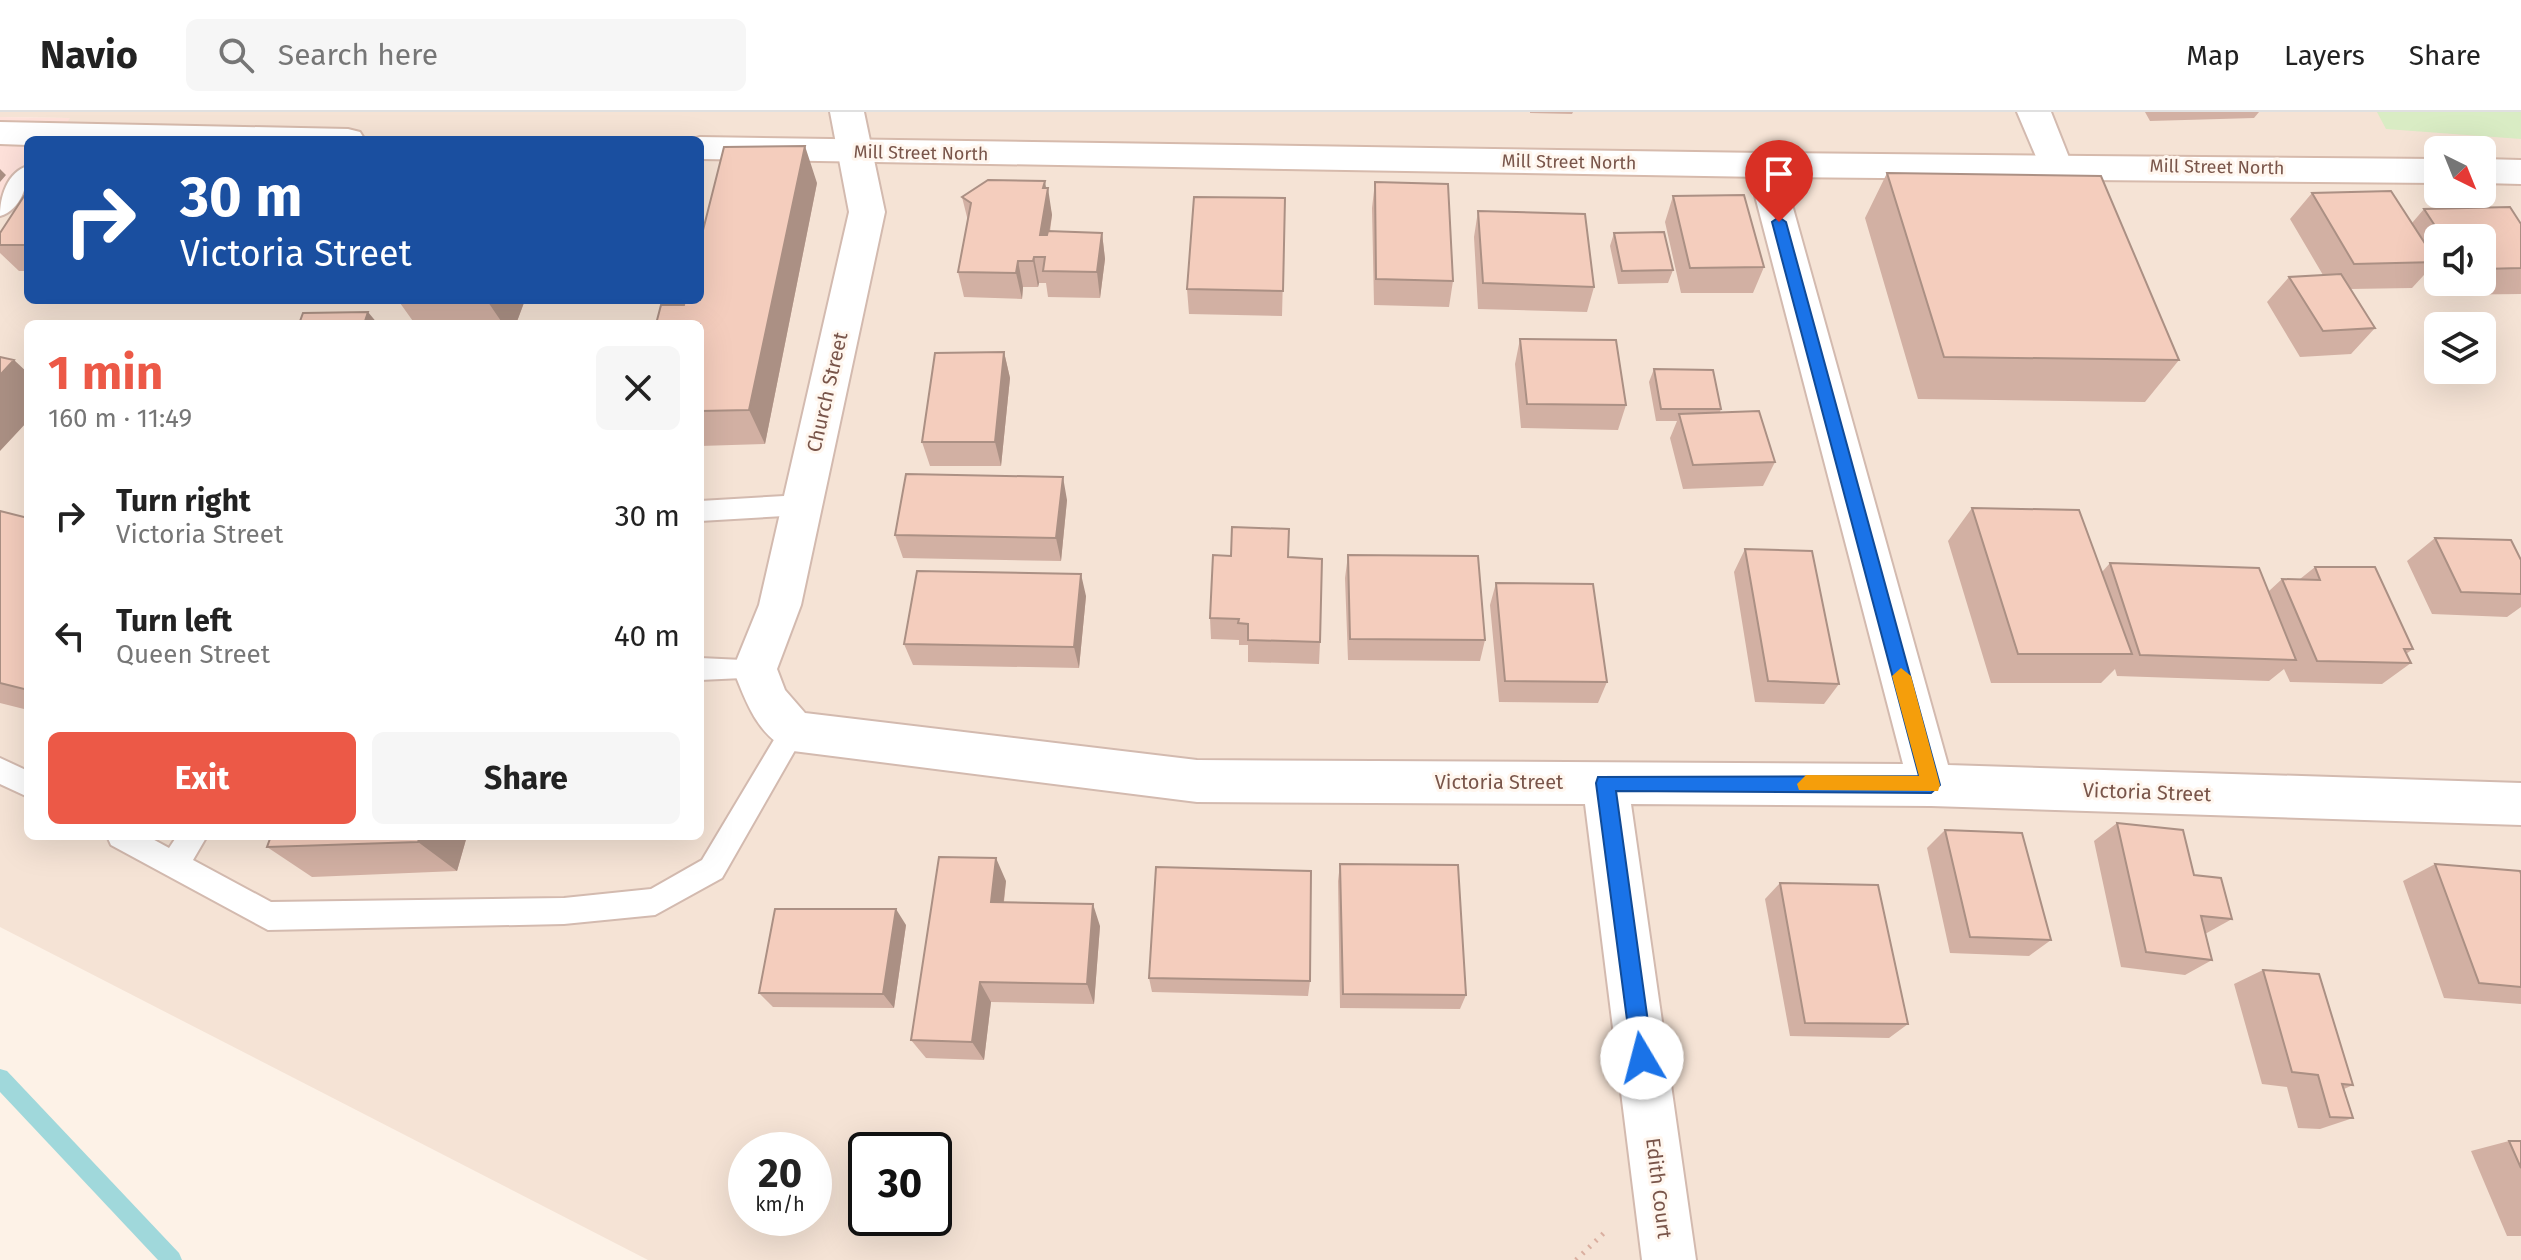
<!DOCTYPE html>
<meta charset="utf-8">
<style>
:root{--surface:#fff;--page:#f6f6f6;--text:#222;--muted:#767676;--line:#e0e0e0;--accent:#ec5947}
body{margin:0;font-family:"Fira Sans",sans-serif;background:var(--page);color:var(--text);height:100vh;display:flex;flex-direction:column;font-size:30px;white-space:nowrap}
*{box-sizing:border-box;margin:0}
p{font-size:26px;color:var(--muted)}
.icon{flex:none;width:44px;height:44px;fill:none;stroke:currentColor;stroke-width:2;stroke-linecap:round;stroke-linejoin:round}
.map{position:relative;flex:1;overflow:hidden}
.drawer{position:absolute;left:24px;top:208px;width:680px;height:520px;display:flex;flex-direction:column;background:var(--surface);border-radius:12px;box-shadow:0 8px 32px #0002}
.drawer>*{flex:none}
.hud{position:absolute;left:24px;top:24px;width:680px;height:168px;border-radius:12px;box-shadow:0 8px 32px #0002;background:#1a4fa0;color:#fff;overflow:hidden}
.needle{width:52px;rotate:137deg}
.buttons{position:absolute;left:2424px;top:24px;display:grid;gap:16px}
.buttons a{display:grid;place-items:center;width:72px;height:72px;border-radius:12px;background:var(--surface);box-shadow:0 8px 32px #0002;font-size:40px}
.speed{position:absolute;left:728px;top:1020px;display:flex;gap:16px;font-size:40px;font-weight:700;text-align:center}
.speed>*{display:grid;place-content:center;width:104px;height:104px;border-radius:50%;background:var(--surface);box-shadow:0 8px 32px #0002;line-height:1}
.speed small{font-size:20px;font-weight:400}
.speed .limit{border:4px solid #111;border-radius:12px;background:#fff;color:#111}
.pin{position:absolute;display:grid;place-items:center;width:68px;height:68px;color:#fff;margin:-82px -34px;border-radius:50% 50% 50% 0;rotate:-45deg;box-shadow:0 0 8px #0007}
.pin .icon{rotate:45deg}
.me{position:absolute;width:88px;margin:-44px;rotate:352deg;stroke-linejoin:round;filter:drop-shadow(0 0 6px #0008)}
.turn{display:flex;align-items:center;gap:28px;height:168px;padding:0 24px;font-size:36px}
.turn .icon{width:104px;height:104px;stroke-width:2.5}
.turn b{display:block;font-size:56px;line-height:68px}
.round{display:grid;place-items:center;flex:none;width:84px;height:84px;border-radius:12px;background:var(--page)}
.overview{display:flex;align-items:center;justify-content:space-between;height:136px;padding:0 24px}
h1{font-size:48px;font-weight:700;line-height:60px;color:var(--accent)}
.primary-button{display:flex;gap:16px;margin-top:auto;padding:16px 24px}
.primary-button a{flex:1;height:92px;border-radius:12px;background:var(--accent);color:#fff;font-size:32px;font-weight:700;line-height:92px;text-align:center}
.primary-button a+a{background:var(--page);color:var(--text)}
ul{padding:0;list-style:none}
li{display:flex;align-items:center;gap:24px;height:120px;padding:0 24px}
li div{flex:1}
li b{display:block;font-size:30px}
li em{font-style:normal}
header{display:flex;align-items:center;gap:48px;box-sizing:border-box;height:112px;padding:0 40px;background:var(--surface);border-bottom:2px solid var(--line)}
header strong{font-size:38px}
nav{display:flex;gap:44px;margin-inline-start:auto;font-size:28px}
.search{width:560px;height:72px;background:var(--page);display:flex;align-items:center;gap:20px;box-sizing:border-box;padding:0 28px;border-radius:12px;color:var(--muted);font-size:30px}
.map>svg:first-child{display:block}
</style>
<header>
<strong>Navio</strong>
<div class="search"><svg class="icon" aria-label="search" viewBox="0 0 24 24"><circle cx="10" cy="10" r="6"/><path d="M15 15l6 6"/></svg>Search here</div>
<nav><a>Map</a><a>Layers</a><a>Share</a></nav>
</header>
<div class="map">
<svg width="2521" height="1148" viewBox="0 0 2521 1148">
<rect width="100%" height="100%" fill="#fdf2e7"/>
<path fill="#f5e3d5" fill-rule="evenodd" d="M 0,0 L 2521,0 L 2521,1148 L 648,1148 L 0,815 L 0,96 L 28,67 L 28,188 L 700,188 L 700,28 L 56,28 L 69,6 L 0,5 ZM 2438,38 L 2482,38 L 2482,82 L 2438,82 ZM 2438,126 L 2482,126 L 2482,170 L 2438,170 ZM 28,212 L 700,212 L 700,724 L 28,724 ZM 2438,214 L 2482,214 L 2482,258 L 2438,258 ZM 746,1038 L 814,1038 L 814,1106 L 746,1106 ZM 866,1038 L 934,1038 L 934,1106 L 866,1106 Z"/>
<path fill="#fee1da" d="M 0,5 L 70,6 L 56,28 L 28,28 L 28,67 L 0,96 Z"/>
<path fill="#d9ecc4" d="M 2377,0 L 2521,0 L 2521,27 L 2386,17 Z"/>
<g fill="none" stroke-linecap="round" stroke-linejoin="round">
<path fill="#a0d8db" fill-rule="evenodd" d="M 0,957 L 7,959 L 179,1141 L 182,1148 L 158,1148 L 0,980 Z"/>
<g stroke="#d3baaf" stroke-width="4">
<path id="lane" d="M 28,54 C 28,73 21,98 0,104 C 0,85 7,60 28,54 Z
M 802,383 L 810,386 L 814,393 L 810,400 L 802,403 L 700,409 L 700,389 Z
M 700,546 L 764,549 L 768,557 L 764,565 L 700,568 Z
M 793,607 L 802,611 L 806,619 L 722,766 L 655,803 L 564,812 L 268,818 L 111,733 L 107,724 L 147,724 L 169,736 L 177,724 L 207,724 L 193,748 L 271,790 L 564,786 L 651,777 L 702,748 L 784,611 Z
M 0,646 L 28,659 L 28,685 L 0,672 Z"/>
</g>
<g stroke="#d3baaf" stroke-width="4">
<path id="street" d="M 830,0 L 864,0 L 885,100 L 801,493 L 777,557 L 785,578 L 805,601 L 1197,648 L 1903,652 L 1747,53 L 1752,45 L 1764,41 L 1776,45 L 1781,53 L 1948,653 L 2521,671 L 2521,713 L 1931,694 L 1631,692 L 1696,1148 L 1642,1148 L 1585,692 L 1197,690 L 793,639 C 758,626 746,590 733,557 L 759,493 L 849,100 Z
M 2017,0 L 2051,0 L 2072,53 L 2067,61 L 2055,65 L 2043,61 Z"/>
</g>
<g stroke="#d6baac" stroke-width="4">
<path id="secondary" d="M 0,10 L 348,17 L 360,20 L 365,28 L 28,28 L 28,33 L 0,32 Z
M 700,25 L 1764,41 L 2438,47 L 2438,71 L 1764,65 L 700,47 L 700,28 L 688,28 Z
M 2482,47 L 2521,48 L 2521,72 L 2482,71 Z"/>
</g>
<path stroke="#daafa0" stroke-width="5" stroke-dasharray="2 7" stroke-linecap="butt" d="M 1576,1148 L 1607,1118"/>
<use href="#lane" fill="#fff" fill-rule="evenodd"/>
<use href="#street" fill="#fff" fill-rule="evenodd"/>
<use href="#secondary" fill="#fff" fill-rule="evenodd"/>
</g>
<path fill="#d2b0a3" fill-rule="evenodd" d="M 1530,0 L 1573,0 L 1572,2 L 1530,1 Z
M 2145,0 L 2259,0 L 2254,6 L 2150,9 Z
M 1887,61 L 2179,248 L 2145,290 L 1918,287 L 1865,106 Z
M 1375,70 L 1453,169 L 1449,195 L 1374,193 L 1372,96 Z
M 817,71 L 765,332 L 700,334 L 700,212 Z
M 1046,76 L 1052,103 L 1050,120 L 1102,121 L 1105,147 L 1100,186 L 1048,185 L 1046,171 L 1039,171 L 1038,175 L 1023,175 L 1022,187 L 964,185 L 958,160 L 968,109 L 962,85 Z
M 28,78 L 28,159 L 19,159 L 0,141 L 0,121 Z
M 2312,81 L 2412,111 L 2424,97 L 2521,112 L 2521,182 L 2437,183 L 2424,163 L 2412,176 L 2350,177 L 2375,216 L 2351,242 L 2300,245 L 2267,190 L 2289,165 L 2323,163 L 2290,107 ZM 2438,126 L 2482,126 L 2482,170 L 2438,170 Z
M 1673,84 L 1764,155 L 1753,181 L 1681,181 L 1665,110 Z
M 1285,86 L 1282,204 L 1189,202 L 1187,177 Z
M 1478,99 L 1594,175 L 1587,200 L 1478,197 L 1474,125 Z
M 1614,121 L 1673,158 L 1668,171 L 1618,172 L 1610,134 Z
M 525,188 L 516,212 L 415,212 L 400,191 Z
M 1520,227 L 1626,293 L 1618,318 L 1521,316 L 1515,252 Z
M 1004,240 L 1010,266 L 1001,354 L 930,354 L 922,330 Z
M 1654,257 L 1721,297 L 1720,300 L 1775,350 L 1763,374 L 1683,377 L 1670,326 L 1677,309 L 1656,309 L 1649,270 Z
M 1067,388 L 1061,449 L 903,446 L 895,423 Z
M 1972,396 L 2102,460 L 2110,451 L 2269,479 L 2282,467 L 2300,467 L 2315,455 L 2413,537 L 2406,542 L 2411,551 L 2382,572 L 2290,570 L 2284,557 L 2269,569 L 2117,564 L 2115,557 L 2101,571 L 1991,571 L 1948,429 Z
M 0,399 L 28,406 L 28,598 L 0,591 Z
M 2435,426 L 2521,448 L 2521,495 L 2507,505 L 2432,502 L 2407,449 Z
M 1745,437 L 1839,572 L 1824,592 L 1755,590 L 1734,460 Z
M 1348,443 L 1485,528 L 1480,549 L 1348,548 L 1345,466 Z
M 1288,445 L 1320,530 L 1319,552 L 1248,550 L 1248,533 L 1239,533 L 1239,528 L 1211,527 L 1210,506 Z
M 1496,471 L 1607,570 L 1598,591 L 1499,590 L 1490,493 Z
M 1086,484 L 1079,556 L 913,553 L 904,532 Z
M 2117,711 L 2194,763 L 2232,807 L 2205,822 L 2212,848 L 2185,863 L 2121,855 L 2094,729 Z
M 1945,718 L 2051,828 L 2029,844 L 1950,841 L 1927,736 Z
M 467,724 L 457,759 L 312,765 L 267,735 Z
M 1340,752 L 1466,883 L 1460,897 L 1340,896 L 1338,769 Z
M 2435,752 L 2521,762 L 2521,892 L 2444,886 L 2403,769 Z
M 1006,769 L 1004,790 L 1100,814 L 1094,892 L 991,890 L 984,948 L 926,946 L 911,928 Z
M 1780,771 L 1908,912 L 1889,926 L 1790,924 L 1765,787 Z
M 906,813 L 894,896 L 773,895 L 759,881 Z
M 2263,858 L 2353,973 L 2344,977 L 2353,1006 L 2320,1017 L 2298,1016 L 2287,975 L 2262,972 L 2234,872 Z
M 1149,866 L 1310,869 L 1308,884 L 1152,880 Z
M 2509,1029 L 2521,1029 L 2521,1124 L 2507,1124 L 2471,1039 Z"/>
<path fill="#ab9084" d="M 805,34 L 817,71 L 765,332 L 749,298 Z
M 0,57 L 6,63 L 0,70 Z
M 1045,69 L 1047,82 L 1048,76 L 1052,103 L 1045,146 L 1040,123 L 1043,76 Z
M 1102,121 L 1105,147 L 1100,186 L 1097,160 Z
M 1034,145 L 1039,171 L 1038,175 L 1033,149 Z
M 1018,149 L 1023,175 L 1022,187 L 1016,161 Z
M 489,188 L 525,188 L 516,212 L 503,212 L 488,190 Z
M 368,200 L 378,212 L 364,212 Z
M 1004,240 L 1010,266 L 1001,354 L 995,330 Z
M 14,248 L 28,261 L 28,309 L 0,339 L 0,263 Z
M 1063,365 L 1067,388 L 1061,449 L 1056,426 Z
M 1081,462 L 1086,484 L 1079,556 L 1074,535 Z
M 420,724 L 467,724 L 457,759 L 418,730 Z
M 996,746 L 1006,769 L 1001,812 L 991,790 Z
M 1093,792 L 1100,814 L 1094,892 L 1087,872 Z
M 896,797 L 906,813 L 894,896 L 883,882 Z
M 980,870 L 991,890 L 984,948 L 972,930 Z"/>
<path fill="#f4cdbd" stroke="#ab9084" stroke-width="2" d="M 805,34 L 749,298 L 700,299 L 700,212 L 656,212 L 661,193 L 684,193 L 685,188 L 700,188 L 700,130 L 724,35 Z
M 1887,61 L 2101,64 L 2179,248 L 1944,245 Z
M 988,68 L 1045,69 L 1043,76 L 1048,76 L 1040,123 L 1047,123 L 1048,119 L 1102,121 L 1097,160 L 1043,159 L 1045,145 L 1034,145 L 1033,149 L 1018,149 L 1016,161 L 958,160 L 971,91 L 962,85 Z
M 1375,70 L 1448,72 L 1453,169 L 1376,167 Z
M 28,78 L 28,133 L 0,133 L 0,121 Z
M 2391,79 L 2437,150 L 2354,152 L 2312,81 Z
M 1744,83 L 1764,155 L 1690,156 L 1673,84 Z
M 1194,85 L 1285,86 L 1283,179 L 1187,177 Z
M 2510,95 L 2521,112 L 2521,156 L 2482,157 L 2482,126 L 2443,126 L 2424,97 Z
M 1478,99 L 1585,102 L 1594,175 L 1483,171 Z
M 1664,120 L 1673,158 L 1622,159 L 1614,121 Z
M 2341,162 L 2375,216 L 2323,219 L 2289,165 Z
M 401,188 L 489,188 L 488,190 L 400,191 Z
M 368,200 L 364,212 L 299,212 L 303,201 Z
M 1520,227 L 1616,228 L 1626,293 L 1527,292 Z
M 1004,240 L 995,330 L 922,330 L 935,241 Z
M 0,245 L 14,248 L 0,263 Z
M 1654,257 L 1713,258 L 1721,297 L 1661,297 Z
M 1759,299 L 1775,350 L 1693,353 L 1679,302 Z
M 906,362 L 1063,365 L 1056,426 L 895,423 Z
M 1972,396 L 2079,398 L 2132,542 L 2018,542 Z
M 0,399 L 28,406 L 28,578 L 0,571 Z
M 1232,415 L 1289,417 L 1288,445 L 1322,447 L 1320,530 L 1248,528 L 1248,512 L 1238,511 L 1239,507 L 1210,506 L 1213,443 L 1231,444 Z
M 2435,426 L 2511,428 L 2521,448 L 2521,482 L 2461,480 Z
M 1745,437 L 1812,439 L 1839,572 L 1768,569 Z
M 1348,443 L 1478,444 L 1485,528 L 1350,527 Z
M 2110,451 L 2259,456 L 2296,548 L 2140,543 Z
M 2315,455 L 2375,455 L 2413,537 L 2404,537 L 2411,551 L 2317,549 L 2282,467 L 2320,468 Z
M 917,459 L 1081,462 L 1074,535 L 904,532 Z
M 1496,471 L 1593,472 L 1607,570 L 1505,569 Z
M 2117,711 L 2183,718 L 2194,763 L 2221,766 L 2232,807 L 2201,804 L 2212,848 L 2146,840 Z
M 1945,718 L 2022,721 L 2051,828 L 1970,825 Z
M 271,724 L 420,724 L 418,730 L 267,735 Z
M 939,745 L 996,746 L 991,790 L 1093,792 L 1087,872 L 980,870 L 972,930 L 911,928 Z
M 1340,752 L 1458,753 L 1466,883 L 1343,882 Z
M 2435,752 L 2520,759 L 2521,762 L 2521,875 L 2479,871 Z
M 1156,755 L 1311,759 L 1310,869 L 1149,866 Z
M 1780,771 L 1878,773 L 1908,912 L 1805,911 Z
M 775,797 L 896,797 L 883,882 L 759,881 Z
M 2263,858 L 2319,862 L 2353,973 L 2342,972 L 2353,1006 L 2330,1005 L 2318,963 L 2292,960 Z
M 2509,1029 L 2521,1029 L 2521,1056 Z"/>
<path fill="#1a73e8" stroke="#114b97" stroke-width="2" d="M 1779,105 L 1786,110 L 1940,673 L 1931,681 L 1616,679 L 1653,946 L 1650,953 L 1642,956 L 1635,953 L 1632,946 L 1596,671 L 1598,665 L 1919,664 L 1772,110 Z"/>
<path fill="#f59e0b" d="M 1901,556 L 1911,564 L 1940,673 L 1938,679 L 1799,678 L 1797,672 L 1806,663 L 1919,664 L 1892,564 Z"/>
<g text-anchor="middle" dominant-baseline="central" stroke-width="6" stroke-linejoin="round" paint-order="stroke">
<g font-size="18" fill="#79554a" stroke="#fff6ee">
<text transform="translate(921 41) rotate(1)">Mill Street North</text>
<text transform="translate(1569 50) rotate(1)">Mill Street North</text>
<text transform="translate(2217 55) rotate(1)">Mill Street North</text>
</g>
<g font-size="20" fill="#79554a" stroke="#fff6ee">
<text transform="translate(827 280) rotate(-77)">Church Street</text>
<text x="1499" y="670">Victoria Street</text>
<text transform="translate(2147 680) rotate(2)">Victoria Street</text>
<text transform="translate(1659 1076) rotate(83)">Edith Court</text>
</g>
</g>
</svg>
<div class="buttons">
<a><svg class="needle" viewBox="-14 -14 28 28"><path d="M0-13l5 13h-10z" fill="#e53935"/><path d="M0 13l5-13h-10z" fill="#767676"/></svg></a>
<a><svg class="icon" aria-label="sound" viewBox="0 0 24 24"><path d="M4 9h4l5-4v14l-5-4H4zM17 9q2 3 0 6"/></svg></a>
<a><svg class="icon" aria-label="layers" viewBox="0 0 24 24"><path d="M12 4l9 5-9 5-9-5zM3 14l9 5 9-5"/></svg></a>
</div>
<div class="speed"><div>20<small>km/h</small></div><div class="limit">30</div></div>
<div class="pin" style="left:1779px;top:110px;background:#d93025"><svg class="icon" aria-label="arrive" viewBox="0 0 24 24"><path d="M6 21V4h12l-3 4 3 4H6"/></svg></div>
<svg class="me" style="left:1642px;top:946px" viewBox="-20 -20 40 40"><circle r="19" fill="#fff"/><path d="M0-13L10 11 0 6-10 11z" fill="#1a73e8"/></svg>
<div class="hud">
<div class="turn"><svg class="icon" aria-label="right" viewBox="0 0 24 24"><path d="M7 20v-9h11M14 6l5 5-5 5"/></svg><div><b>30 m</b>Victoria Street</div></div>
</div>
<section class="drawer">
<div class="overview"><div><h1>1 min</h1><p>160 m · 11:49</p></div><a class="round"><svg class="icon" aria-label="close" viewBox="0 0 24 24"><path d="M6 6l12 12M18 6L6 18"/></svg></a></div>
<ul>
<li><svg class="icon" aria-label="right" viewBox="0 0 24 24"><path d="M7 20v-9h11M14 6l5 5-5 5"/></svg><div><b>Turn right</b><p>Victoria Street</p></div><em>30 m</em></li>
<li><svg class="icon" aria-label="left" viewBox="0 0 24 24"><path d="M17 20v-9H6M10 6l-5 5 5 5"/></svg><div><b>Turn left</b><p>Queen Street</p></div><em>40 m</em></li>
</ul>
<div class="primary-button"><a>Exit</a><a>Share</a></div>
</section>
</div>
